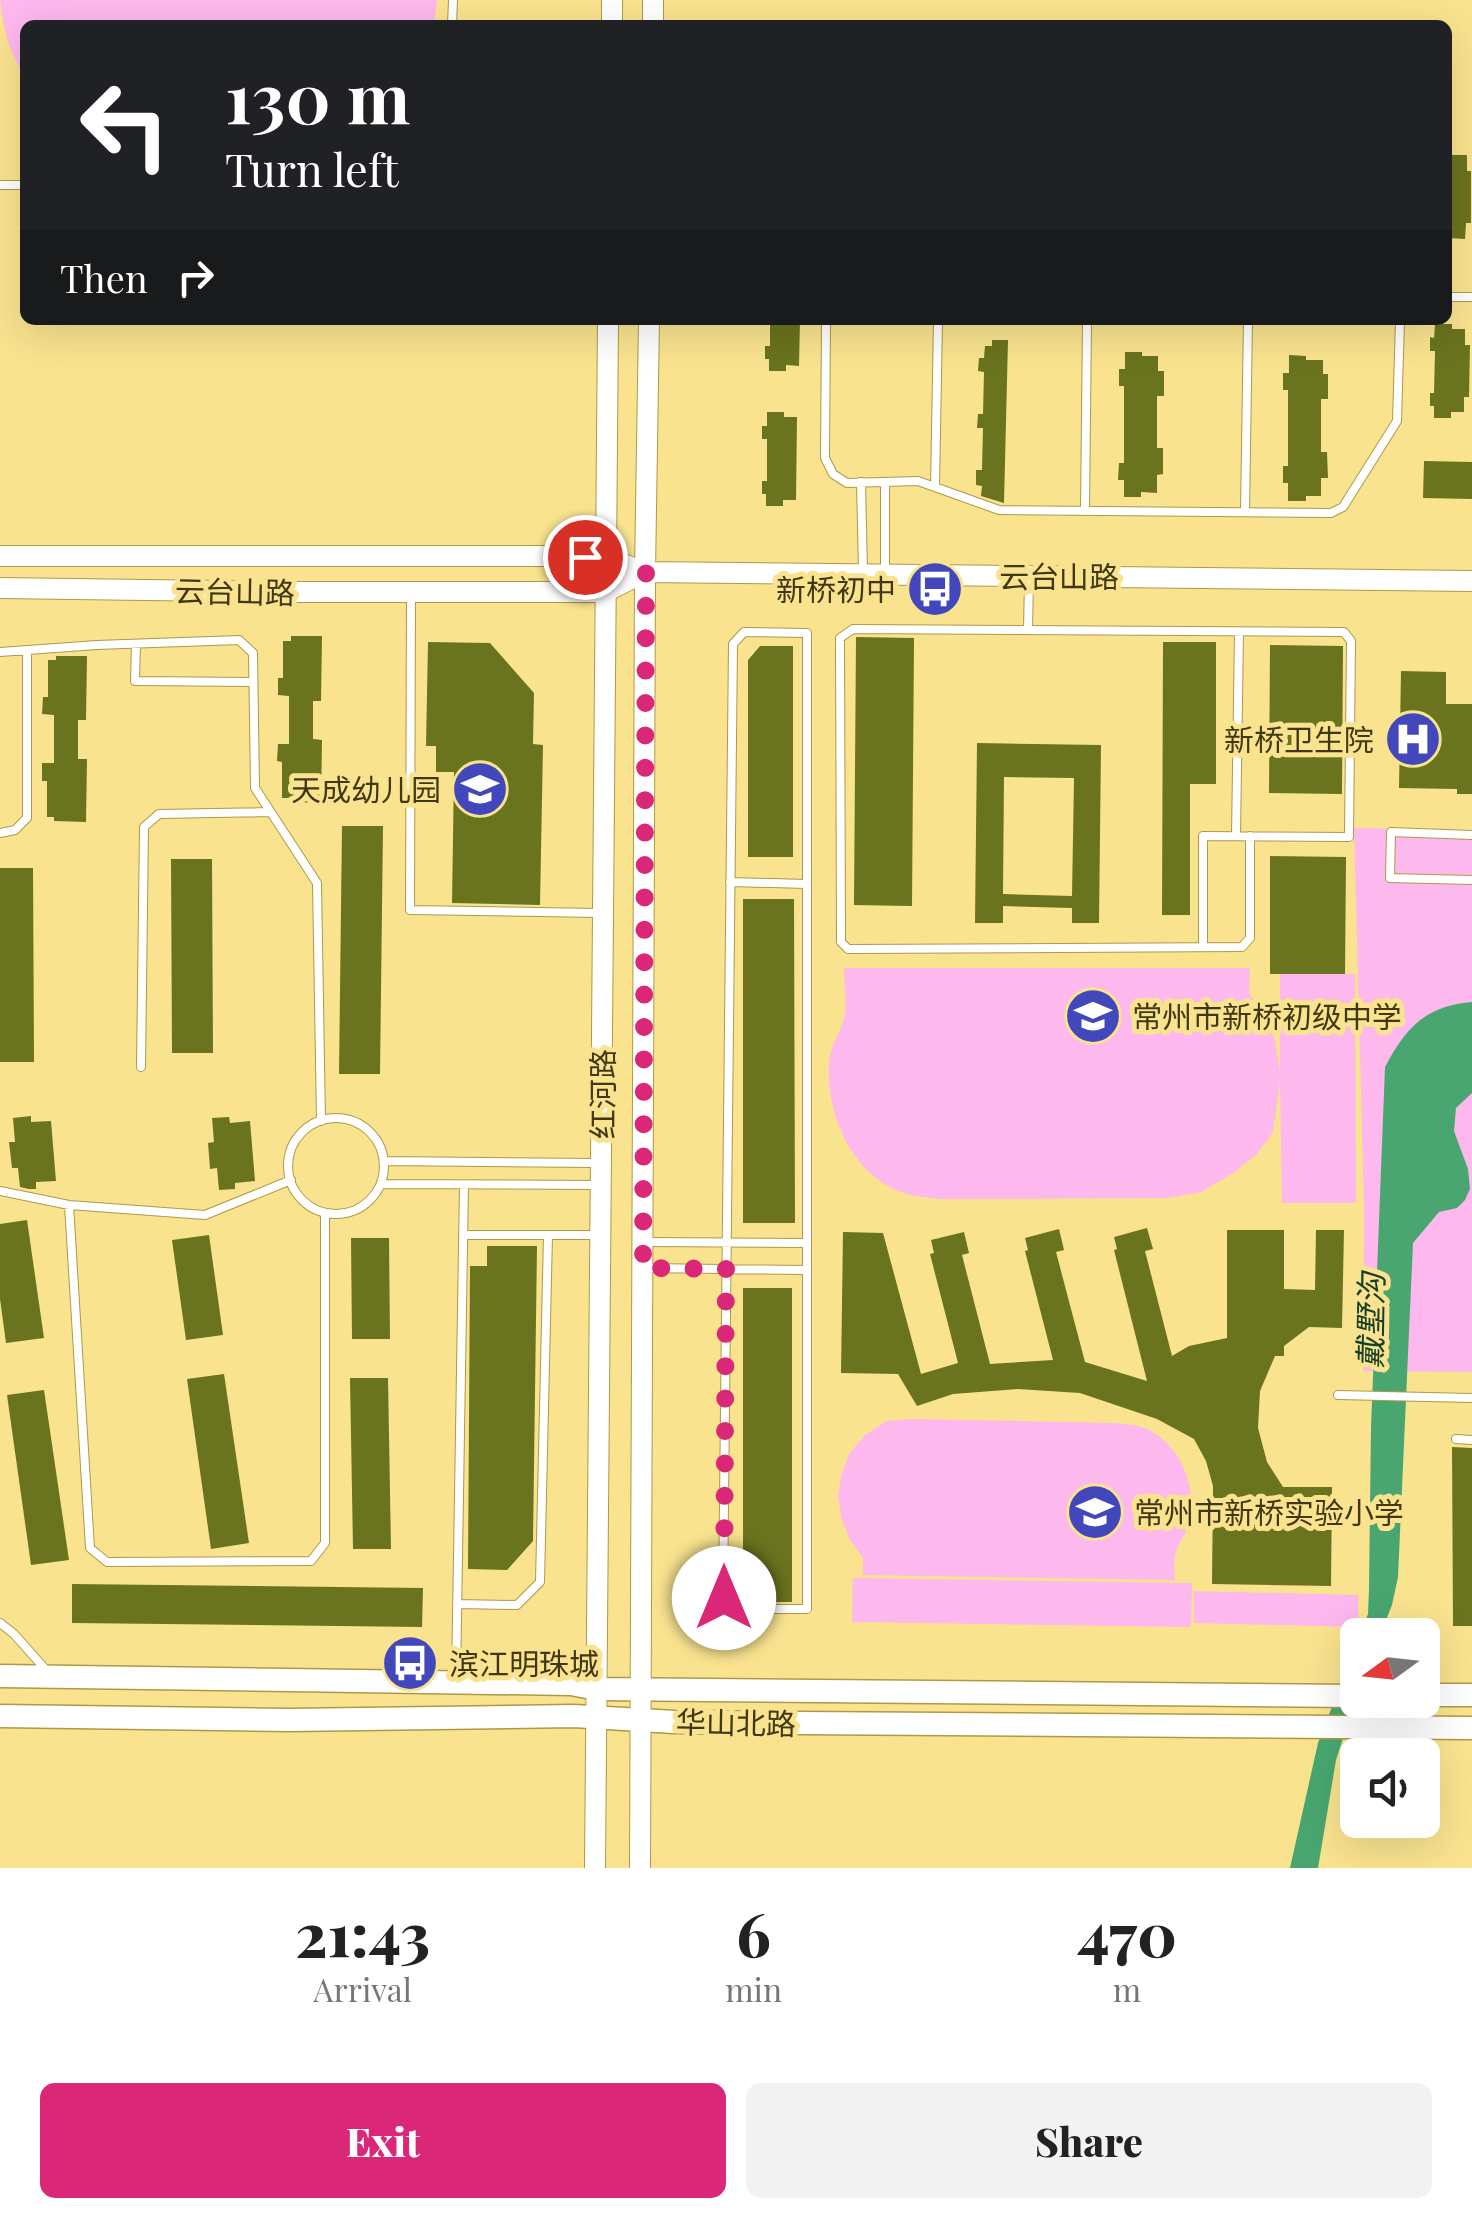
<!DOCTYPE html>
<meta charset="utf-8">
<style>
:root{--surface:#fff;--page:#f2f2f2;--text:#222;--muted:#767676;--accent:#db2777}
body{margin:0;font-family:"Playfair Display","Noto Sans SC",serif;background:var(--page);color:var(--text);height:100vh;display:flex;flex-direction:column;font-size:38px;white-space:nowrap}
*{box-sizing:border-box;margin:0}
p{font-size:32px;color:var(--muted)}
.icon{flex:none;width:55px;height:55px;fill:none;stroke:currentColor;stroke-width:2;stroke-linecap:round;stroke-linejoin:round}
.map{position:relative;height:1868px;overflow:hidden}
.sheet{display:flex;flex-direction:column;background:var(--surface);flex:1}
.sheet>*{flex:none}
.guide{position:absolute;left:20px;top:20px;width:1432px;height:305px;border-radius:15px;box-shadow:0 10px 40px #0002;background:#202124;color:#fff;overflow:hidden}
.needle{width:65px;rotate:255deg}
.fabs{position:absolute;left:1340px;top:1618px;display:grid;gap:20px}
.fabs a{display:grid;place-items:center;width:100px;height:100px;border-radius:15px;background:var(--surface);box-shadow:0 10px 40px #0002;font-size:50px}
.pin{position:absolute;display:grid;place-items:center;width:85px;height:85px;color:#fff;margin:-42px;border:5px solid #fff;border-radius:50%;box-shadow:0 2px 10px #0007}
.me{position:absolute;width:110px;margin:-55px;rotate:0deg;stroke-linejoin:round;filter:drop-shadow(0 0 8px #0008)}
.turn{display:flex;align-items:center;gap:35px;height:210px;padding:0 40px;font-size:45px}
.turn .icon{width:130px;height:130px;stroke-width:2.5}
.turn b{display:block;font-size:70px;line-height:85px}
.then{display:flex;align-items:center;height:95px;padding:0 40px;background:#0003;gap:20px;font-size:38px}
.eta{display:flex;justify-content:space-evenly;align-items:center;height:170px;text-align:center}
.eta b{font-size:60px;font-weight:800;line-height:70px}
.primary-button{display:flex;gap:20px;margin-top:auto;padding:20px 40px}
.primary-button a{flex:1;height:115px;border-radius:15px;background:var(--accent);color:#fff;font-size:40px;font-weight:800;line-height:115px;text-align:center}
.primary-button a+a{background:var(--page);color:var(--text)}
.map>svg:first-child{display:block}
</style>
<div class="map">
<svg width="1472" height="1868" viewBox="0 0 1472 1868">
<rect width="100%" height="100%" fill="#f9e38f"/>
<path fill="#fdb8ed" d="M 0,0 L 437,0 L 434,25 L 25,25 L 25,75 C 8,52 4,28 0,0 Z
M 1354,828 L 1472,830 L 1472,1372 L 1363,1371 L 1364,1208 Z
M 844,968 L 1250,968 L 1249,993 L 1264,1013 L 1274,1037 L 1280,1071 L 1280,974 L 1355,974 L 1356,1203 L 1282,1203 L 1280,1082 L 1273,1132 L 1257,1154 L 1233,1173 L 1201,1192 L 1168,1198 L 938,1199 C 928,1197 917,1197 907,1194 C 855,1179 826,1117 829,1065 C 829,1049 838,1036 843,1022 C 848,1007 844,984 844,968 Z
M 911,1419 L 1114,1423 C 1124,1424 1136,1425 1145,1428 C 1179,1443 1197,1484 1190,1520 C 1187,1533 1177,1544 1175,1556 C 1173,1563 1175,1572 1175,1580 L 863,1575 L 863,1558 L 850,1540 L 842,1520 L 838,1496 L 842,1473 L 849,1454 L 865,1435 L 887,1421 Z
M 853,1578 L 1192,1583 L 1191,1627 L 852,1622 Z
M 1194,1591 L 1358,1595 L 1358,1627 L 1194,1623 Z"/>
<path fill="#49a670" d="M 1472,1002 L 1472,1093 L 1456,1108 L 1454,1131 L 1468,1169 L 1470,1189 L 1465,1200 L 1457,1208 L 1439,1212 L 1413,1243 L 1398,1577 L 1392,1605 L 1380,1635 L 1360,1635 L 1368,1614 L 1369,1589 L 1371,1427 L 1385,1067 C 1406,1027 1426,1006 1472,1002 Z
M 1357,1642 L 1357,1695 L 1336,1760 L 1318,1868 L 1290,1868 L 1318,1743 Z"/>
<path fill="#6a731e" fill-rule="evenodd" d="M 1448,155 L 1467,155 L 1467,171 L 1471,171 L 1471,223 L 1466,223 L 1465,239 L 1448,238 Z
M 770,320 L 800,320 L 799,366 L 786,365 L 786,371 L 769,371 L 769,359 L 765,359 L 765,346 L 770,346 Z
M 1435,324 L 1452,324 L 1452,329 L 1465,329 L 1465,345 L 1470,345 L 1469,397 L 1464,397 L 1464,412 L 1451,412 L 1451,418 L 1434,418 L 1434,406 L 1430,406 L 1430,393 L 1434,393 L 1435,351 L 1430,351 L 1430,337 L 1434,338 Z
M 992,340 L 1008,340 L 1004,503 L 981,496 L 982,486 L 976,485 L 976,470 L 982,470 L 983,428 L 977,428 L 978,414 L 983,414 L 984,372 L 978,371 L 979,358 L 984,358 L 985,346 L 992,346 Z
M 1125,352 L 1142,352 L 1142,356 L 1158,356 L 1158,371 L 1164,371 L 1164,396 L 1157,396 L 1157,448 L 1163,448 L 1163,474 L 1157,475 L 1157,493 L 1141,492 L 1141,497 L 1124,497 L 1124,480 L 1118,480 L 1119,463 L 1124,463 L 1124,386 L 1119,386 L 1119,369 L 1125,369 Z
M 1289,355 L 1306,356 L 1306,360 L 1323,360 L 1323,374 L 1328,374 L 1328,399 L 1321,399 L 1321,452 L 1327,452 L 1328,478 L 1321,478 L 1321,496 L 1306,496 L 1306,501 L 1288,501 L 1288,483 L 1283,483 L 1283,466 L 1288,466 L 1288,390 L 1283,390 L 1283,373 L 1289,373 Z
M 767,412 L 784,412 L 784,417 L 797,417 L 796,500 L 783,500 L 783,506 L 766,506 L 766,494 L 762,494 L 762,481 L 767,481 L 767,439 L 762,439 L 762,426 L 767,426 Z
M 1424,461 L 1472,462 L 1472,499 L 1423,498 Z
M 291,636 L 322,636 L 321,701 L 313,701 L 313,739 L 322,740 L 321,803 L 289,802 L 289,798 L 282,798 L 282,762 L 277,761 L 278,744 L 289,744 L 289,696 L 278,695 L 278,678 L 283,678 L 283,641 L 291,641 Z
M 856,637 L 914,638 L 912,906 L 854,905 Z
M 428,642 L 490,643 L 534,693 L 533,744 L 543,745 L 540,905 L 452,903 L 454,772 L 436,772 L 436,746 L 426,746 Z
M 1163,642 L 1216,642 L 1216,784 L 1190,784 L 1190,915 L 1162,915 Z
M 1270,645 L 1343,646 L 1342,794 L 1269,793 Z
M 760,646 L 793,646 L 793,857 L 748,857 L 748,660 Z
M 56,656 L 87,656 L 86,720 L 78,720 L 78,759 L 87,759 L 86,822 L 54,821 L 54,817 L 47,817 L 47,781 L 42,781 L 42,763 L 54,763 L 54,715 L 42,714 L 43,697 L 48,697 L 48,660 L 56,660 Z
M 1401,671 L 1446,672 L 1446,704 L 1472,704 L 1472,794 L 1457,794 L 1457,789 L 1399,788 Z
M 977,743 L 1101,745 L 1099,923 L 1072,923 L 1072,908 L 1003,906 L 1003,923 L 975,923 ZM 1004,777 L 1074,778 L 1072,896 L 1003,894 Z
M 342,826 L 383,826 L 380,1074 L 339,1074 Z
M 1270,856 L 1346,857 L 1345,974 L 1270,974 Z
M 171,859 L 212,859 L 213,1053 L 172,1053 Z
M 0,868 L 33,868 L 34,1062 L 0,1062 Z
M 743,899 L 794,899 L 795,1223 L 743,1223 Z
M 31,1116 L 31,1122 L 51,1121 L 56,1181 L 36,1182 L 36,1189 L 29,1189 L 20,1187 L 18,1168 L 12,1168 L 9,1142 L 15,1142 L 13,1118 Z
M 229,1117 L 230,1123 L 250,1121 L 255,1181 L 235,1183 L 235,1189 L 219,1190 L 217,1168 L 210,1169 L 208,1143 L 214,1142 L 212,1118 Z
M 27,1220 L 44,1338 L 6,1343 L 0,1299 L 0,1224 Z
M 1147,1228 L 1153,1249 L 1145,1251 L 1172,1356 L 1189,1346 L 1227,1338 L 1227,1230 L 1284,1230 L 1284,1289 L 1315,1290 L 1316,1230 L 1344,1230 L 1342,1328 L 1309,1327 L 1284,1346 L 1284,1356 L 1275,1356 L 1260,1391 L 1258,1428 L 1267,1462 L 1283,1487 L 1332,1487 L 1331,1586 L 1212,1584 L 1213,1486 L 1206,1461 L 1194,1439 L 1157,1419 L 1080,1393 L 1018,1389 L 953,1394 L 917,1406 L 898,1374 L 841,1373 L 843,1232 L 883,1233 L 921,1374 L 958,1363 L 930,1254 L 934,1253 L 931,1240 L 964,1232 L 969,1253 L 962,1255 L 990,1364 L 1053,1360 L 1025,1251 L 1028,1250 L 1025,1238 L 1059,1229 L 1064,1250 L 1056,1252 L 1085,1362 L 1147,1381 L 1114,1250 L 1117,1249 L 1114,1237 Z
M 209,1235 L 223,1335 L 186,1340 L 172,1240 Z
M 351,1238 L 389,1238 L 390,1339 L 352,1339 Z
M 487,1246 L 537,1246 L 533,1541 L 507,1570 L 468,1569 L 470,1266 L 487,1266 Z
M 743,1288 L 792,1288 L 792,1602 L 763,1602 L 743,1585 Z
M 224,1374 L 249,1543 L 211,1549 L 187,1379 Z
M 350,1378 L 388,1378 L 391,1549 L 353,1549 Z
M 44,1390 L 69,1560 L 31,1565 L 7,1395 Z
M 1452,1447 L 1472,1448 L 1472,1626 L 1453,1626 Z
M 72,1584 L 423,1588 L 422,1627 L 72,1623 Z"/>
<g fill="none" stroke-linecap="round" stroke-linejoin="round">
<g stroke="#af9946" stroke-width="10">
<path id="service" d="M 452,25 L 453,0
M 0,185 L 25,185
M 1448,297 L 1472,297
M 826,320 L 825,458 L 833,474 L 847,483 L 918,481 L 999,510 L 1331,513 L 1343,507 L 1397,421 L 1400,320
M 861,482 L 863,573
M 885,482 L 885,574
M 935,487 L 938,320
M 1085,511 L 1087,320
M 1245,512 L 1248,320
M 411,593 L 410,910 L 599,913
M 1028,630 L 1029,580
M 744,632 L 807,633 L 807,1609 L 733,1609 L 723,1598 L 733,644 Z
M 136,644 L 135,681 L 253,682
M 0,652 L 97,645 L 239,640 L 253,653 L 255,788 L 317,883 L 321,1121
M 0,833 L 15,830 L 27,818 L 27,650
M 1472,835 L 1391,832 L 1390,878 L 1472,880
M 1236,836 L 1239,632
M 730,882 L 807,884
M 1203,947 L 1203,836 L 1349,837 L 1351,641 L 1344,632 L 853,629 L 840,638 L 841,942 L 848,949 L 1242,947 L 1250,938 L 1250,836
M 141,1067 L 144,827 L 159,814 L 270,812
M288 1166a48 48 0 1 1 96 0a48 48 0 1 1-96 0Z
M 384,1161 L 597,1163
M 381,1184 L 601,1185
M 0,1191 L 69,1205 L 205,1215 L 291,1180
M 69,1205 L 90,1548 L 107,1562 L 311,1561 L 325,1543 L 325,1213
M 463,1235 L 596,1235
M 646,1242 L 807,1243
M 643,1268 L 807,1270
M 1338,1395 L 1472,1398
M 1456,1439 L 1472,1440
M 457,1604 L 517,1605 L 540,1582 L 548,1235
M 0,1623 L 14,1634 L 46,1670
M 456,1680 L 464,1185"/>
</g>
<g stroke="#af9946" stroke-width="22">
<path id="tertiary" d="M 612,25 L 612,0
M 653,25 L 653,0
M 0,556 L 564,556 L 606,558 L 645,572 L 1472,581
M 0,588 L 301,592 L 605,592 L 645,572
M 595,1868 L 608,320
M 640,1868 L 645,572 L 649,320"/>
</g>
<g stroke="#af9946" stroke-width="25">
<path id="secondary" d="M 0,1676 L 571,1684 L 597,1689 L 1358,1696
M 1422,1695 L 1472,1695
M 0,1716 L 289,1720 L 574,1716 L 674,1722 L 1472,1728"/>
</g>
<use href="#service" stroke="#fff" stroke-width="8"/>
<use href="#tertiary" stroke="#fff" stroke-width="20"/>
<use href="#secondary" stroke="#fff" stroke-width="22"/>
</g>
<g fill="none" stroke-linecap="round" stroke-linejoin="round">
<path stroke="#db2777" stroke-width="18" stroke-dasharray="0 32.4" d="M 585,557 L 606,558 L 646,572 L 643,1268 L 726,1269 L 724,1598"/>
</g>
<defs>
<g id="bus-disc" transform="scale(2.875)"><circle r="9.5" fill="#4347bc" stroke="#f9e38f"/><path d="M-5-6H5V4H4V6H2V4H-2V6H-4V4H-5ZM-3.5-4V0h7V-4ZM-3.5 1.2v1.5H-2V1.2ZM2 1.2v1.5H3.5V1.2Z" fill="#fff"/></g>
<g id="hospital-disc" transform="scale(2.875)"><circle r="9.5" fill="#4347bc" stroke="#f9e38f"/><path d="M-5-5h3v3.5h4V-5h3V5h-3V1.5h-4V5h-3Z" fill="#fff"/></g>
<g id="school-disc" transform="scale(2.875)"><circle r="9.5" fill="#4347bc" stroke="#f9e38f"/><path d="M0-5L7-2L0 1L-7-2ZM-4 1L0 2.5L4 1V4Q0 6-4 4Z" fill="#fff"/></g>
</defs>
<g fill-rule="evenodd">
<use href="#bus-disc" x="935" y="589"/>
<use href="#hospital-disc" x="1413" y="739"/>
<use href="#school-disc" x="480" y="789"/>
<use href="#school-disc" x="1093" y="1016"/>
<use href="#school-disc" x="1095" y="1512"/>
<use href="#bus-disc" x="410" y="1663"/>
</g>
<g text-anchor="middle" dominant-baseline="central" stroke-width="10" stroke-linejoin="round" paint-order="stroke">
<g font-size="30" fill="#403814" stroke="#f9e38f">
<text x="1059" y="576">云台山路</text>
<text transform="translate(235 591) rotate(1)">云台山路</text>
<text transform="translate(602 1094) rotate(-90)">红河路</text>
<text transform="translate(736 1722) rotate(1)">华山北路</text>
</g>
<g font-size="30" fill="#403814" stroke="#f9e38f" text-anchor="end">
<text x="896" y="589">新桥初中</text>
<text x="1374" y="739">新桥卫生院</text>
<text x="441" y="789">天成幼儿园</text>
<text x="1132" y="1016" text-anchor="start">常州市新桥初级中学</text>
<text x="1134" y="1512" text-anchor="start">常州市新桥实验小学</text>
<text x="449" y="1663" text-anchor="start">滨江明珠城</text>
</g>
<g font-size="32" font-style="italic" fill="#163d26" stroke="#f9e38f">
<text transform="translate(1369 1321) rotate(-89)">戴墅沟</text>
</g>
</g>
</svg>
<div class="fabs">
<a><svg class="needle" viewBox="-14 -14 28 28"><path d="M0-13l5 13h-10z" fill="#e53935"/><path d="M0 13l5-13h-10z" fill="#767676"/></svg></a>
<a><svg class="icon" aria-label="sound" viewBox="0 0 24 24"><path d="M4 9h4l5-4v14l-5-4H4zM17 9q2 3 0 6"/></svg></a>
</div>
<div class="pin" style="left:585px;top:557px;background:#d93025"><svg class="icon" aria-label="arrive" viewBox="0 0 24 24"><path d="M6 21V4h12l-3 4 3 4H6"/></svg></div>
<svg class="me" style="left:724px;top:1598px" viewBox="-20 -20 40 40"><circle r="19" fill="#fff"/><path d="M0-13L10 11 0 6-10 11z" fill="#db2777"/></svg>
<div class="guide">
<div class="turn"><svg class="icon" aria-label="left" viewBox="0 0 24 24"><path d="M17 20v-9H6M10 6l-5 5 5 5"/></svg><div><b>130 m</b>Turn left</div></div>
<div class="then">Then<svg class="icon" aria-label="right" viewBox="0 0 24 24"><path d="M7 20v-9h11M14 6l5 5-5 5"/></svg></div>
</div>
</div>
<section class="sheet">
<div class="eta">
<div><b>21:43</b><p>Arrival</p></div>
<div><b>6</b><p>min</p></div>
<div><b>470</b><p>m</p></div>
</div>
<div class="primary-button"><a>Exit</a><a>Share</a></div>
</section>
